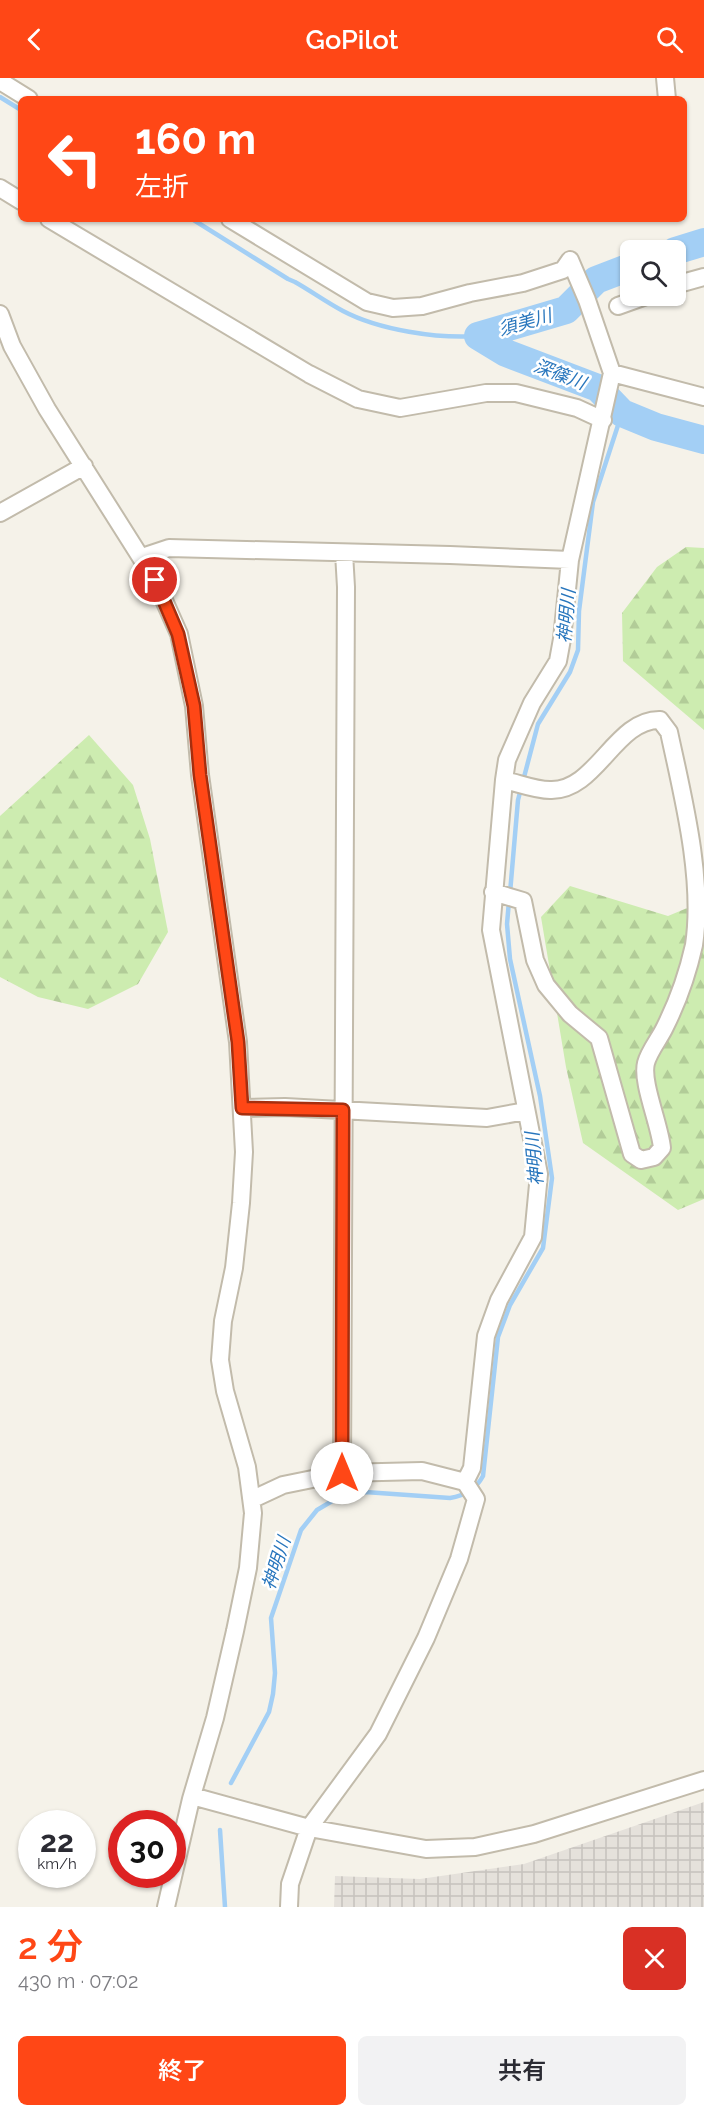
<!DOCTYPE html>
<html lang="ja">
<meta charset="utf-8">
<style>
:root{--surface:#fff;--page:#f2f2f3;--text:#2b2b33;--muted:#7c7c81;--accent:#ff4716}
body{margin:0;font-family:Raleway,"Noto Sans JP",sans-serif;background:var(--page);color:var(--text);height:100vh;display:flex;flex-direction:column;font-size:22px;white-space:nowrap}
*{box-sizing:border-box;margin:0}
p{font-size:20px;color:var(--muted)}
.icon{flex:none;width:33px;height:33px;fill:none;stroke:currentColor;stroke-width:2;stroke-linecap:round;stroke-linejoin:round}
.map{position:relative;height:1829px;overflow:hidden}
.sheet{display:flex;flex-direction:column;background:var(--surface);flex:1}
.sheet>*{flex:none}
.hud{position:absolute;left:18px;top:18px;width:669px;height:126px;border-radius:9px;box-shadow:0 2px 4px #0004;background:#ff4716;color:#fff;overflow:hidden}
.buttons{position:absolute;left:620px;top:162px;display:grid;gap:12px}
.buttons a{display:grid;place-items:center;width:66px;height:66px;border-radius:9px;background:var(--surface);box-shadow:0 2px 4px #0004;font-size:30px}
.speed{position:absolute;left:18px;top:1732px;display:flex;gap:12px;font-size:30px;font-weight:700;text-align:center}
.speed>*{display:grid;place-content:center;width:78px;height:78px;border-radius:50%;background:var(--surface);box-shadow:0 2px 4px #0004;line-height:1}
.speed small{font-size:15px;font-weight:400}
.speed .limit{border:9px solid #d22;background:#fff;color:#111}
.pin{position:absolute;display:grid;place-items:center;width:51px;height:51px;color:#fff;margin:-26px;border:3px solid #fff;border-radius:50%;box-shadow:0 2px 6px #0007}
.me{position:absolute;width:66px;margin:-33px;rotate:0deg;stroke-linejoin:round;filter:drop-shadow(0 0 4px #0008)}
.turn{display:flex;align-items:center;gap:21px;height:126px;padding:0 18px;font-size:27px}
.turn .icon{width:78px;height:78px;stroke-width:2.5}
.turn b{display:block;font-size:42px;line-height:51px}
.round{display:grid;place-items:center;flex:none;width:63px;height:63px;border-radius:9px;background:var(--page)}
.overview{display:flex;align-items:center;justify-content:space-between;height:102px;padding:0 18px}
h1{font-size:36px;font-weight:600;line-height:45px;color:var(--accent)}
.action{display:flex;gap:12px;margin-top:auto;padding:12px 18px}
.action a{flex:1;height:69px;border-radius:9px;background:var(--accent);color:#fff;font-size:24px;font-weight:600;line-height:69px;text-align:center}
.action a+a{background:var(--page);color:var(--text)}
header{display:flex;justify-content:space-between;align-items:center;height:78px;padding:0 18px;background:var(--accent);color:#fff;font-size:27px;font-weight:600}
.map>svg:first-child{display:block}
</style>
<header><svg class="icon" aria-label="back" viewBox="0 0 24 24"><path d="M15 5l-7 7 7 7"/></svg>GoPilot<svg class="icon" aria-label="search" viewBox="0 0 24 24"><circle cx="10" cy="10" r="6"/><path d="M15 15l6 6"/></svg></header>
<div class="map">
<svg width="704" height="1829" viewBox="0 0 704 1829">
<defs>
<pattern id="industrial-grid" width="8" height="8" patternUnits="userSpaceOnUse" patternTransform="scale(1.5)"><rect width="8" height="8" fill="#e5e1db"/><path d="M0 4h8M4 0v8" fill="none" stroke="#c6c2bd"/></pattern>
<pattern id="forest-firs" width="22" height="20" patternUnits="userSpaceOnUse" patternTransform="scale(1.5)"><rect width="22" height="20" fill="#cdecb0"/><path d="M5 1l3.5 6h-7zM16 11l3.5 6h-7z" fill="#b2cc98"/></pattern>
</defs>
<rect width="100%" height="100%" fill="#f5f2e9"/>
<path fill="url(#industrial-grid)" d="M 704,1724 L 704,1829 L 334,1829 L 335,1798 L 420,1801 L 524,1786 Z"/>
<path fill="url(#forest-firs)" d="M 686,469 L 704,470 L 704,652 L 623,583 L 622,535 L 657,489 Z
M 89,657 L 133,707 L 150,761 L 168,854 L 138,906 L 88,931 L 38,919 L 0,899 L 0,738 Z
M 570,808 L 668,838 L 704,823 L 704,1121 L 678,1132 L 583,1065 L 566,989 L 541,839 Z"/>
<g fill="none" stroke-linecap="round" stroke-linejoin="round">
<path stroke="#a3cff5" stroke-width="4.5" d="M 0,19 L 21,32
M 192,141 L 288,201 L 295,204 C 311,213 326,224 343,233 C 379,252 438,261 478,258
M 510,815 L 518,722 L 538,646 L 570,594 L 578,572 L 579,533 L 593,424 L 622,335
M 231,1705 L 269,1634 L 273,1616 L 275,1595 L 271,1540 L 301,1452 L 317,1432 L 344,1416 L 365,1414 L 450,1420 C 464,1418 476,1411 483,1398 L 498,1259 L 510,1227 L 543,1170 L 552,1100 L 540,1018 L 510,881 L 507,846 L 509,823
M 220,1752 L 225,1829"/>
<path stroke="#a3cff5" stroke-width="28" d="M 675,173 L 704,164
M 478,258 L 506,275 L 598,310 L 622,335 L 656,349 L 704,362
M 478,258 L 566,232 L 596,202 L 630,189"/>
<g stroke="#c2bbab" stroke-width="20">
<path id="minor" d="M 665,0 L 667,21
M 0,3 L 29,21
M 0,110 L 21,123
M 49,141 L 309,296 L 358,321 L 400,330 L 486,315 L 516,315 L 577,330 L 603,342
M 230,141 L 367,224 L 393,230 L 422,228 L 470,215 L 523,205 L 563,192 L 570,182 L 587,222 L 612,295 L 570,482 L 562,561 L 558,583 L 532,625 L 507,682 L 504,702 L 491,852 L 539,1096 L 533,1159 L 499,1222 L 486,1258 L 472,1390 L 465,1404
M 675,207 L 704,199
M 618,228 L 646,218
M 0,236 L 12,268 L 47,331 L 155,502 L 179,556 L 194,628 L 200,697 L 238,964 L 244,1074 L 241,1125 L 234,1190 L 223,1243 L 220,1282 L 225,1313 L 247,1389 L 253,1435 L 248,1490 L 235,1553 L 215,1640 L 191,1721 L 166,1829
M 612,295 L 704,319
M 0,435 L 84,388
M 142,479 L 169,470 L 450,477 L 570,482
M 493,814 L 523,823 L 535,882 L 546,907 L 570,936 L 599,960 L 632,1076 L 641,1082 L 654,1079 L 662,1070 C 660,1047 641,1004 646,985 C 649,973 660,960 665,949 C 678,923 688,894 694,867 C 704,801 683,719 669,654 L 660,642 C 615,641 596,714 550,712 C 535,712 518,705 504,702
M 242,1030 L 285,1029 L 487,1040 L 526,1033
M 342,1395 L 346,509 L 344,475
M 253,1421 L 283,1407 L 342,1395 L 422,1393 L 465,1404 L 476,1421 L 459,1481 L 426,1560 L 378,1656 L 309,1750 L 290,1806 L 289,1829
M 192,1718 L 309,1750 L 426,1771 L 475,1769 L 534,1756 L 704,1702"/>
</g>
<use href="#minor" stroke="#fff" stroke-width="16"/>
</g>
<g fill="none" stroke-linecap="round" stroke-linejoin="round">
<g stroke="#a62e0e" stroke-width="15">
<path id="route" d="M 155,502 L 178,556 L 194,628 L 200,697 L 238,964 L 242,1030 L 343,1032 L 342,1395"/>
</g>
<use href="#route" stroke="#ff4716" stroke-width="10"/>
</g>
<g text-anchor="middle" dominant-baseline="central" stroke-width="5" stroke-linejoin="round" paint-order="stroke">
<g font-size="18" font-style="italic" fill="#2876bd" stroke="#fff">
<text transform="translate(525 244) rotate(-16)">須美川</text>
<text transform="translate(560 296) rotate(21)">深篠川</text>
<text transform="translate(566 538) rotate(-85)">神明川</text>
<text transform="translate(534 1081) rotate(-95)">神明川</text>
<text transform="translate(276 1485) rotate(-72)">神明川</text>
</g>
</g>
</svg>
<div class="buttons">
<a><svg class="icon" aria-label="search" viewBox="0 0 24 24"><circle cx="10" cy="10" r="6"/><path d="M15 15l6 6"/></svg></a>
</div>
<div class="speed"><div>22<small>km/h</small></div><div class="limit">30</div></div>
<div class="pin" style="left:155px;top:502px;background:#d93025"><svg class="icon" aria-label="arrive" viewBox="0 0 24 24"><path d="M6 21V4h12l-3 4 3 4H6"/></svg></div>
<svg class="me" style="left:342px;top:1395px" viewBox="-20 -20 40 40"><circle r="19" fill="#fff"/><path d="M0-13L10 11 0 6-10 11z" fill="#ff4716"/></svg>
<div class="hud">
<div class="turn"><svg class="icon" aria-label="left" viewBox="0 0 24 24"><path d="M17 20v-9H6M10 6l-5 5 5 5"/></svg><div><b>160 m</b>左折</div></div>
</div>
</div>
<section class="sheet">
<div class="overview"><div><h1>2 分</h1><p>430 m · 07:02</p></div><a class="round" style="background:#d93025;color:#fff"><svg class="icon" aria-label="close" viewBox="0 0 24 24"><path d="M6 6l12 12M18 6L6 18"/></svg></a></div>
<div class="action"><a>終了</a><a>共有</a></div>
</section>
